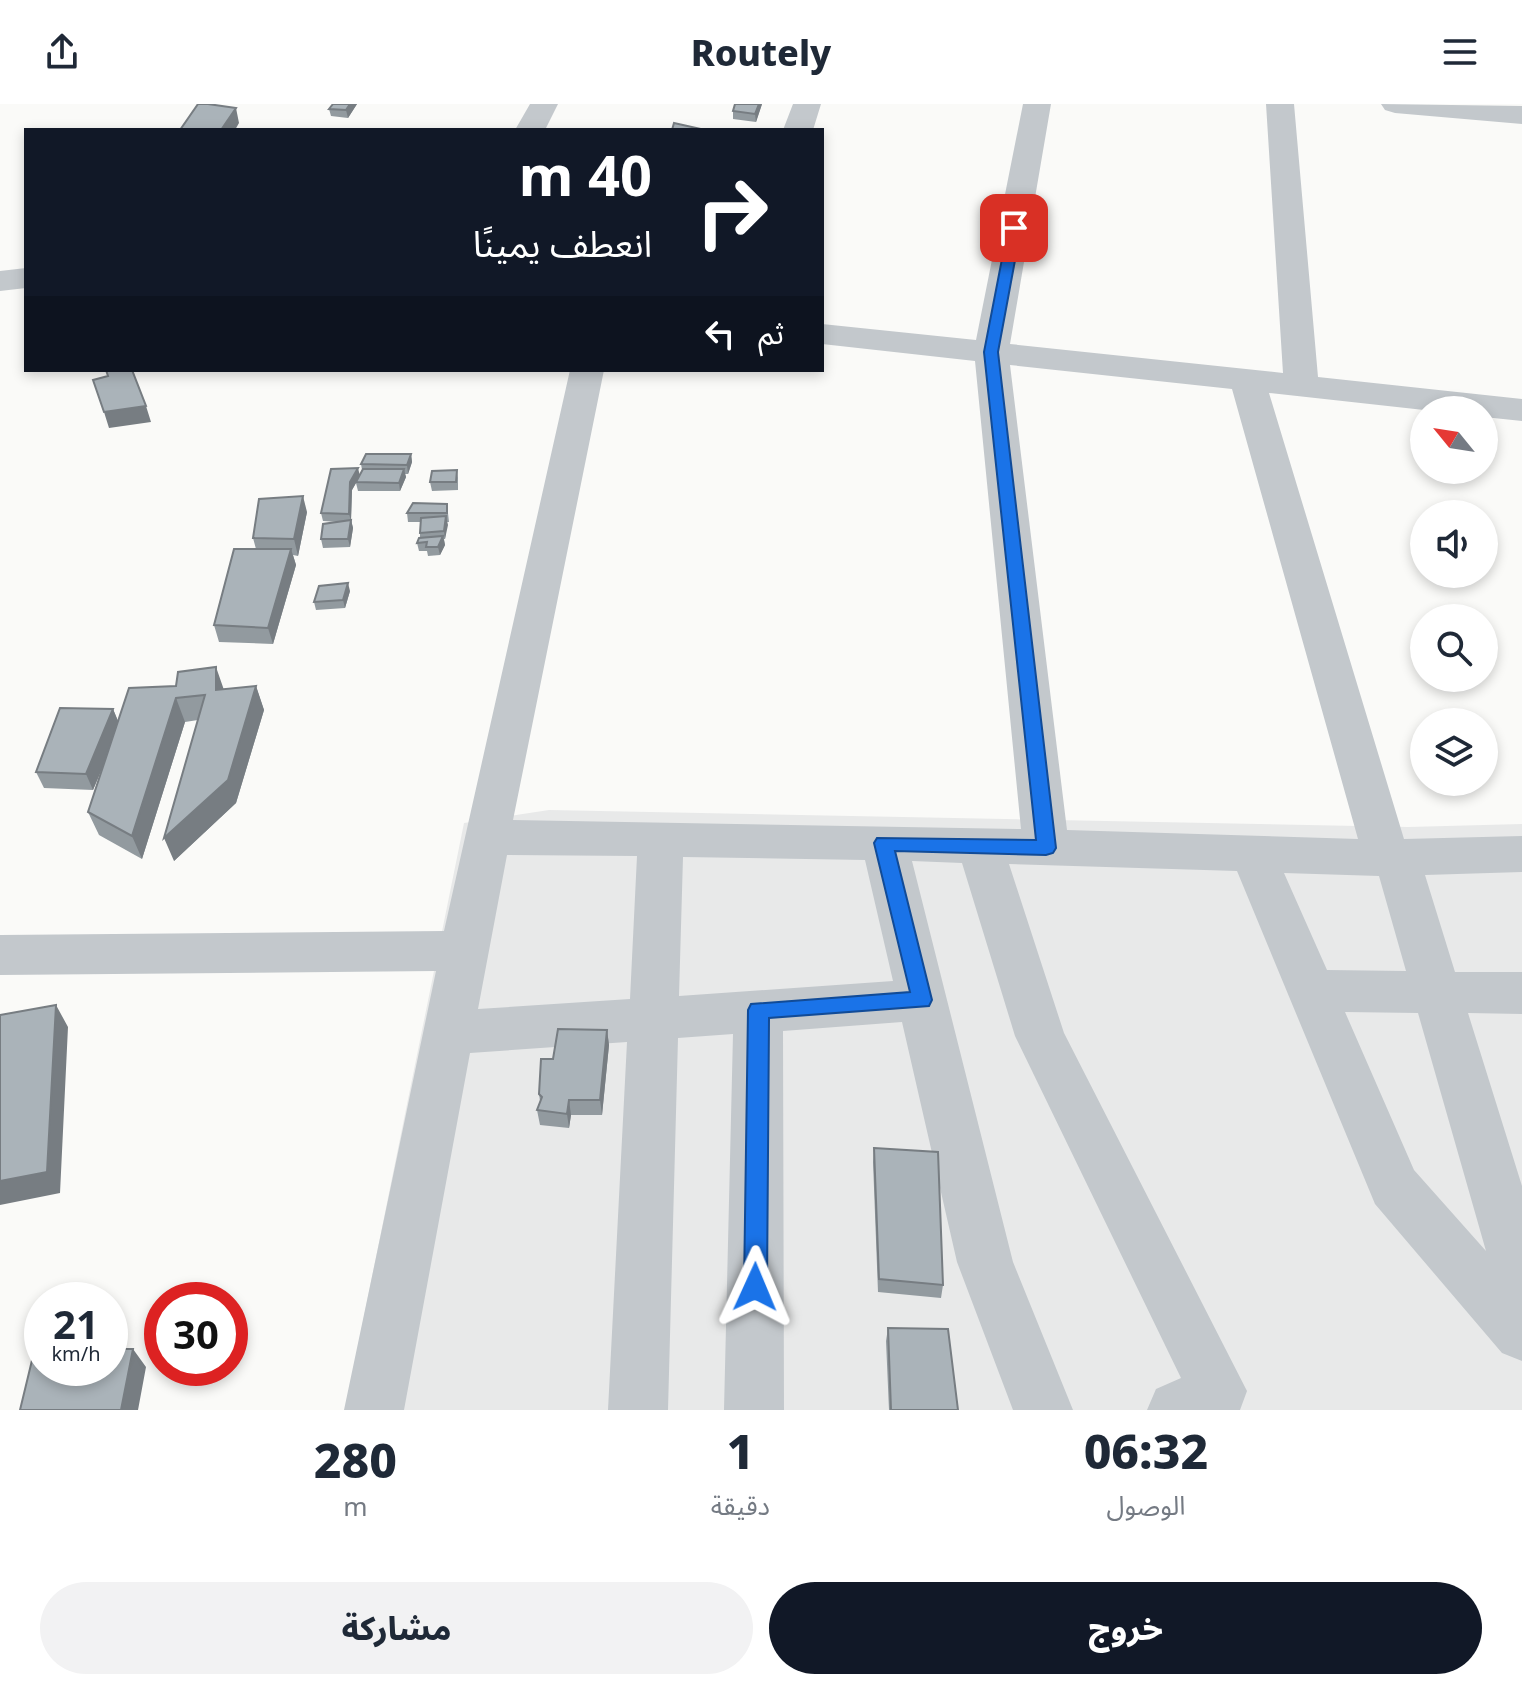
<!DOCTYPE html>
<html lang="ar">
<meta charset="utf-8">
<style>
:root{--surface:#fff;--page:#f2f2f3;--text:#1f2937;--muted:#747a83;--accent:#111827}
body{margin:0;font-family:"Noto Sans","Noto Sans Arabic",sans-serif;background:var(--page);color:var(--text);direction:rtl;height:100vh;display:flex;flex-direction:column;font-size:30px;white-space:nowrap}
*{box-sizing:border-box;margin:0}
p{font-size:26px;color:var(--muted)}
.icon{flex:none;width:44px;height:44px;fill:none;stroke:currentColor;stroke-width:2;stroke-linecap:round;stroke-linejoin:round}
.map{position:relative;height:1306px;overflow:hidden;direction:ltr}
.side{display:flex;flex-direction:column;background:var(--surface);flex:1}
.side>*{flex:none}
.guide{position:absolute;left:24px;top:24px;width:800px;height:244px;border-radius:0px;box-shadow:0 4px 12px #0003;direction:rtl;background:#111827;color:#fff;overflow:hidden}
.needle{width:52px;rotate:300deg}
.fabs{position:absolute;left:1410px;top:292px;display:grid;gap:16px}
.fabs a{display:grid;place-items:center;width:88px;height:88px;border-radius:50%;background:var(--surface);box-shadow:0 4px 12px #0003;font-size:40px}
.speed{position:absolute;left:24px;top:1178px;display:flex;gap:16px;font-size:40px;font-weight:700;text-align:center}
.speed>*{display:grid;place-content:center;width:104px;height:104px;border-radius:50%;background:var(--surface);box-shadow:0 4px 12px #0003;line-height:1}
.speed small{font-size:20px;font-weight:400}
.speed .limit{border:12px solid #d22;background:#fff;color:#111}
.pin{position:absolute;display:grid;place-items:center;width:68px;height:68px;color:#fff;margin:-34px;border-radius:16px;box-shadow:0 4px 12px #0006}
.me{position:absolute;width:88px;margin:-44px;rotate:1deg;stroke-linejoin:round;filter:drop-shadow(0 0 6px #0008)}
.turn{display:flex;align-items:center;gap:28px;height:168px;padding:0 40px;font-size:36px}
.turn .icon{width:104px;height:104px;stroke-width:2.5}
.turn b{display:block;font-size:56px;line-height:68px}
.then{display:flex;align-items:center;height:76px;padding:0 40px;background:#0003;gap:16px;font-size:30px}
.eta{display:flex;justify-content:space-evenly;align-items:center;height:136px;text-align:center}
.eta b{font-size:48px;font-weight:800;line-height:56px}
.primary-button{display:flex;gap:16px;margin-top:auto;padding:16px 40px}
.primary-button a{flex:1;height:92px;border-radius:48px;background:var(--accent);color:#fff;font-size:32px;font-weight:800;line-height:92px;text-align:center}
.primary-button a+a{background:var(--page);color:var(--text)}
header{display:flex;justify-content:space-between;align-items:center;height:104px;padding:0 40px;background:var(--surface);font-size:36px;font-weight:800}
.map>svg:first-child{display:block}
</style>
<header><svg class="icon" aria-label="menu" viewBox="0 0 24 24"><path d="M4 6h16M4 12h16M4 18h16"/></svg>Routely<svg class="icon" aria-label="share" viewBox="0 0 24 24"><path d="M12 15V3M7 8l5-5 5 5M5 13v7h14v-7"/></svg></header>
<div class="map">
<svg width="1522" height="1306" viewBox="0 0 1522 1306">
<rect width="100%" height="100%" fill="#fafaf8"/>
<path fill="#e8e9e9" d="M 549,706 L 1408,723 L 1522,720 L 1522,1306 L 345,1306 L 464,719 Z"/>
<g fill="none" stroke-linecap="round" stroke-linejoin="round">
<path fill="#c3c8cc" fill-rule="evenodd" d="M 530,0 L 558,0 L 545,26 L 515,26 Z
M 793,0 L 821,0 L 813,26 L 783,26 Z
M 1023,0 L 1051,0 L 1010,240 L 1283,269 L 1266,0 L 1294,0 L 1318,273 L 1522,295 L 1522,317 L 1484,313 L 1484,306 L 1424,306 L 1269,289 L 1404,735 L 1522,732 L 1522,768 L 1425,771 L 1455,868 L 1522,868 L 1522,910 L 1468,909 L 1522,1082 L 1522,1257 L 1502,1249 L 1375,1100 L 1237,767 L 1009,760 L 1064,929 L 1247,1287 L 1240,1306 L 1147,1306 L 1156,1285 L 1181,1274 L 1015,932 L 962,759 L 912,757 L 1013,1158 L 1073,1306 L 1013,1306 L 957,1158 L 902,918 L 783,927 L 784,1306 L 724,1306 L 733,930 L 678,934 L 668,1306 L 608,1306 L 627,938 L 470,949 L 404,1306 L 344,1306 L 436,867 L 0,871 L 0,831 L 444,827 L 570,266 L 604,266 L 513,716 L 1021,725 L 975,257 L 822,240 L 822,220 L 976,236 ZM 1010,261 L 1232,285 L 1358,735 L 1067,726 ZM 507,751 L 637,752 L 630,895 L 478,905 ZM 683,753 L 865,756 L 893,877 L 679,892 ZM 1284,769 L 1379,772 L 1406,867 L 1327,866 ZM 1345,908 L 1418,909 L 1486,1147 L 1414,1066 Z
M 1381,0 L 1522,2 L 1522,20 L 1395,9 L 1385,6 Z
M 26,164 L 26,184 L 0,187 L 0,167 Z"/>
</g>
<path fill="#929a9f" d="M 357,0 L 348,14 L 331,12 L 329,5 Z
M 762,0 L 756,18 L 733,15 L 733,7 Z
M 411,350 L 412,358 L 408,370 L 405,370 L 406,373 L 400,387 L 358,387 L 356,379 L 352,386 L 351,416 L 353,424 L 350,443 L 323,444 L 321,435 L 338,418 L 323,417 L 321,409 L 359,372 L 362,366 L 361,360 Z
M 457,366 L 458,374 L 458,386 L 432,387 L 430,378 Z
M 447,400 L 449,418 L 447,418 L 445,435 L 444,435 L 445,441 L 440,451 L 428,452 L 427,447 L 419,447 L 417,439 L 420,433 L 420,429 L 421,418 L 408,418 L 407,409 Z
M 307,408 L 298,452 L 293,451 L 296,461 L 273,540 L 219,538 L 214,521 L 256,445 L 253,434 Z
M 350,487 L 345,504 L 316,506 L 314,498 Z
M 256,582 L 264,606 L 236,699 L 174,757 L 198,616 L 185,618 L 142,755 L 99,731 L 88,708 L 106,655 L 93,686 L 44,684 L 36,668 L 113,605 L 118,617 L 129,584 L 223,585 Z
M 607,926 L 609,941 L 602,1011 L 571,1011 L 569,1024 L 540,1021 L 537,1006 L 540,997 L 539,990 L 553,955 Z
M 874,1044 L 943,1181 L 941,1194 L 878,1188 L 873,1058 Z
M 888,1224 L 958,1306 L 889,1306 L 886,1237 Z"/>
<path fill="#777d82" d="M 350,0 L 357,0 L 348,14 L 346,6 Z
M 759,0 L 762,0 L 756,18 L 755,10 Z
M 236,4 L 239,19 L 235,26 L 221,26 Z
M 146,302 L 151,318 L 109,324 L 104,308 Z
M 411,350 L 412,358 L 408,370 L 407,361 Z
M 358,364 L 360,372 L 352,386 L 351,416 L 353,424 L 350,443 L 348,435 L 351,417 L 349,410 L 350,378 Z
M 404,365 L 406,373 L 400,387 L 399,379 Z
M 303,392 L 307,408 L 298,452 L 294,435 Z
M 446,412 L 448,421 L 445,435 L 444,427 Z
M 443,432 L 445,441 L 440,451 L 438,443 Z
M 291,445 L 296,461 L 273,540 L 268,524 Z
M 348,479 L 350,487 L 345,504 L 343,496 Z
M 216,563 L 224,586 L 216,586 Z
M 256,582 L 264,606 L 236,699 L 174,757 L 164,734 Z
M 176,594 L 185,618 L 142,755 L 132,732 Z
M 113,605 L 120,622 L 93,686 L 86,670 Z
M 56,901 L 68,923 L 60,1089 L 0,1101 L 0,1077 Z
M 607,926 L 609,941 L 602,1011 L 600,996 Z
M 569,996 L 571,1011 L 569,1024 L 567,1010 Z
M 133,1245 L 146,1263 L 138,1306 L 121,1306 Z"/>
<path fill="#aab3b9" stroke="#777d82" stroke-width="2" d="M 198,0 L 208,0 L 236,4 L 221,26 L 180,26 Z
M 333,0 L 350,0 L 346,6 L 329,5 Z
M 735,0 L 759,0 L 755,10 L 733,7 Z
M 674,19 L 701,25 L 701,26 L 672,26 Z
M 106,266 L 132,266 L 146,302 L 104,308 L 93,276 L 108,272 Z
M 366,350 L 411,350 L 407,361 L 361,360 Z
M 358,364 L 350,378 L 349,410 L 321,409 L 331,365 Z
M 363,365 L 404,365 L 399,379 L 356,378 Z
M 457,366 L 456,378 L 430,378 L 432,367 Z
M 303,392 L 294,435 L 253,434 L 259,395 Z
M 413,399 L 447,400 L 447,409 L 407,409 Z
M 446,412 L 444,427 L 420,429 L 421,414 Z
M 351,416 L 348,435 L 321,435 L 323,420 Z
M 443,432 L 438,443 L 426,443 L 427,438 L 417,439 L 419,434 Z
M 234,445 L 291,445 L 268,524 L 214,521 Z
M 348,479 L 343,496 L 314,498 L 319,482 Z
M 216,563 L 216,586 L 256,582 L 228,676 L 164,734 L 205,591 L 176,594 L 132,732 L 88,708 L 129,584 L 176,582 L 178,568 Z
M 60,604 L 113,605 L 86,670 L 36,668 Z
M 56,901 L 47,1068 L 0,1077 L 0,911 Z
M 558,925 L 607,926 L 600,996 L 569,996 L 567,1010 L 537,1006 L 542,993 L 539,990 L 541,955 L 553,955 Z
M 874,1044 L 938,1048 L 943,1181 L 879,1175 Z
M 888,1224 L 948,1225 L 958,1306 L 891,1306 Z
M 110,1245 L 133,1245 L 121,1306 L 20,1306 L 34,1248 L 42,1248 L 42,1264 L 110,1264 Z"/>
<path fill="#1a73e8" stroke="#114b97" stroke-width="2" d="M 1014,120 L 1021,124 L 998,248 L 1056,744 L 1053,749 L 1046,751 L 895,747 L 932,896 L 929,902 L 769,914 L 767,1183 L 763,1191 L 755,1194 L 747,1191 L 744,1183 L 748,906 L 751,900 L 910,888 L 874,739 L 877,734 L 1036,736 L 984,248 L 1008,124 Z"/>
</svg>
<div class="fabs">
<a><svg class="needle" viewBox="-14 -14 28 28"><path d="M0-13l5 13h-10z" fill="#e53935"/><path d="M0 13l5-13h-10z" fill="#747a83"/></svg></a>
<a><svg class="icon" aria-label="sound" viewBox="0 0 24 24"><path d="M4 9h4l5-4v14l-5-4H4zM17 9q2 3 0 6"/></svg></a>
<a><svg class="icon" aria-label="search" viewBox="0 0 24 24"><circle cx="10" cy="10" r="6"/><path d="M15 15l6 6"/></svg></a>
<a><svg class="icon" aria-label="layers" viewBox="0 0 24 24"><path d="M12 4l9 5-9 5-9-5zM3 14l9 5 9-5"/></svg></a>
</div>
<div class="speed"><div>21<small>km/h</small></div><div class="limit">30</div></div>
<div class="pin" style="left:1014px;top:124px;background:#d93025"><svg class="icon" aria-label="arrive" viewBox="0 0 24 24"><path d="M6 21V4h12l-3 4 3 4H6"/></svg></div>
<svg class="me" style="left:755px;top:1183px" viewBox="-20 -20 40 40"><path d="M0-17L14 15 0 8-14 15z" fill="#1a73e8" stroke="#fff" stroke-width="4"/></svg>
<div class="guide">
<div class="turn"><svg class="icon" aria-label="right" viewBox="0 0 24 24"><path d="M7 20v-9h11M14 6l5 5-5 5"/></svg><div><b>40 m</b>انعطف يمينًا</div></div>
<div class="then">ثم<svg class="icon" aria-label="left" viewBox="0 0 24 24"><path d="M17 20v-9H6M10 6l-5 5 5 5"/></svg></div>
</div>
</div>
<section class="side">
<div class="eta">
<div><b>06:32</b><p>الوصول</p></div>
<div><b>1</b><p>دقيقة</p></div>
<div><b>280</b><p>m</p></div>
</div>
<div class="primary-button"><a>خروج</a><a>مشاركة</a></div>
</section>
